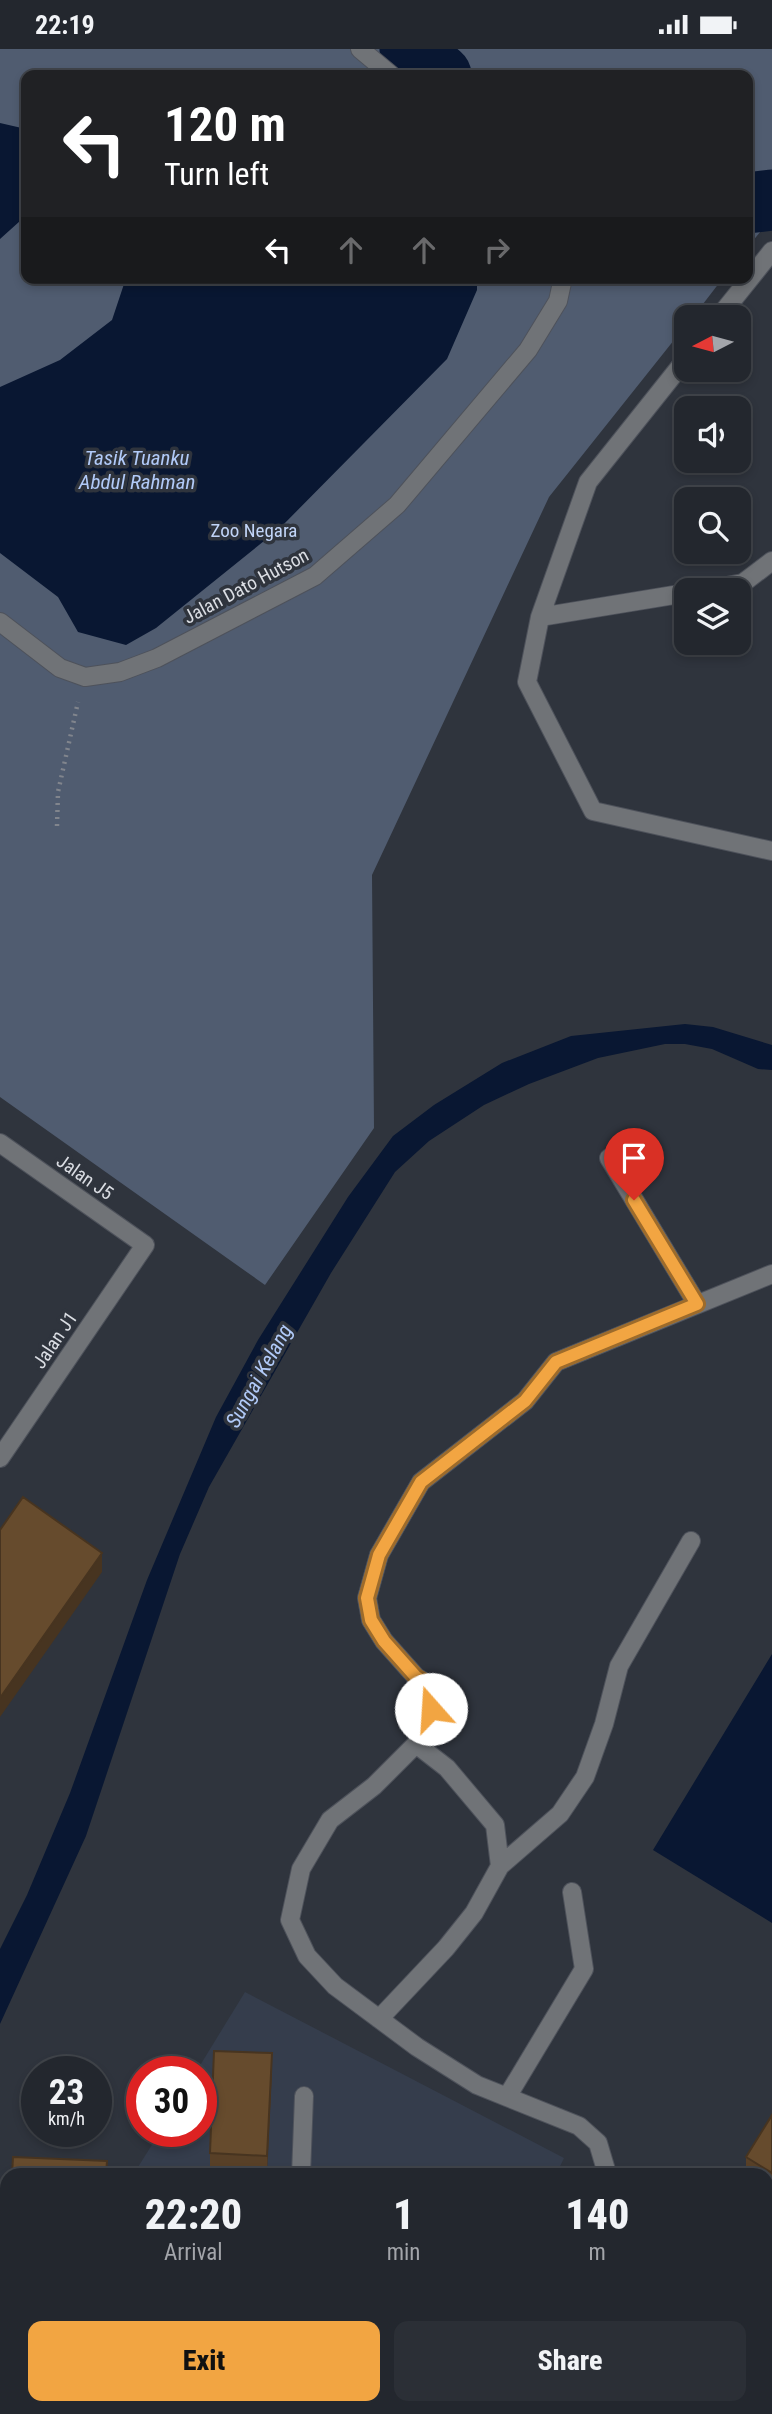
<!DOCTYPE html>
<style>
:root{--surface:#23272e;--page:#2b2f36;--text:#f1f3f6;--muted:#a3a5aa;--line:#40444a;--accent:#f2a542}
body{margin:0;font-family:"Roboto Condensed",sans-serif;background:var(--page);color:var(--text);height:100vh;display:flex;flex-direction:column;font-size:26px;white-space:nowrap}
*{box-sizing:border-box;margin:0}
p{font-size:23px;color:var(--muted)}
.icon{flex:none;width:38px;height:38px;fill:none;stroke:currentColor;stroke-width:2;stroke-linecap:round;stroke-linejoin:round}
.map{position:relative;flex:1;overflow:hidden}
.details{position:absolute;left:0px;top:2119px;width:774px;height:247px;display:flex;flex-direction:column;background:var(--surface);border-radius:21px 21px 0 0;box-shadow:0 4px 10px #0003,0 0 0 2px var(--line)}
.details>*{flex:none}
.banner{position:absolute;left:21px;top:21px;width:732px;height:214px;border-radius:14px;box-shadow:0 4px 10px #0003,0 0 0 2px var(--line);background:#202124;color:#fff;overflow:hidden}
.needle{width:46px;rotate:264deg}
.tools{position:absolute;left:674px;top:256px;display:grid;gap:14px}
.tools a{display:grid;place-items:center;width:77px;height:77px;border-radius:14px;background:var(--surface);box-shadow:0 4px 10px #0003,0 0 0 2px var(--line);font-size:35px}
.speed{position:absolute;left:21px;top:2007px;display:flex;gap:14px;font-size:35px;font-weight:700;text-align:center}
.speed>*{display:grid;place-content:center;width:91px;height:91px;border-radius:50%;background:var(--surface);box-shadow:0 4px 10px #0003,0 0 0 2px var(--line);line-height:1}
.speed small{font-size:18px;font-weight:400}
.speed .limit{border:10px solid #d22;background:#fff;color:#111}
.pin{position:absolute;display:grid;place-items:center;width:60px;height:60px;color:#fff;margin:-72px -30px;border-radius:50% 50% 50% 0;rotate:-45deg;box-shadow:0 0 7px #0007}
.pin .icon{rotate:45deg}
.me{position:absolute;width:77px;margin:-38px;rotate:341deg;stroke-linejoin:round;filter:drop-shadow(0 0 5px #0008)}
.turn{display:flex;align-items:center;gap:24px;height:147px;padding:0 28px;font-size:32px}
.turn .icon{width:91px;height:91px;stroke-width:2.5}
.turn b{display:block;font-size:49px;line-height:60px}
.lanes{display:flex;align-items:center;height:66px;padding:0 28px;background:#0003;justify-content:center;gap:35px;direction:ltr}
.lanes .off{opacity:.35}
.eta{display:flex;justify-content:space-evenly;align-items:center;height:119px;text-align:center}
.eta b{font-size:42px;font-weight:800;line-height:49px}
.cta{display:flex;gap:14px;margin-top:auto;padding:14px 28px}
.cta a{flex:1;height:80px;border-radius:14px;background:var(--accent);color:#111;font-size:28px;font-weight:800;line-height:80px;text-align:center}
.cta a+a{background:var(--page);color:var(--text)}
.status{display:flex;justify-content:space-between;align-items:center;height:49px;padding:0 35px;background:var(--surface);direction:ltr}
.status svg{height:19px;fill:currentColor}
.map>svg:first-child{display:block}
</style>
<div class="status"><b>22:19</b><svg viewBox="0 0 49 12"><path d="M0 12V9h3v3zM5 12V6h3v6zM10 12V3h3v9zM15 12V0h3v12zM26 1h20v11H26zM47 4h2v5h-2z"/></svg></div>
<div class="map">
<svg width="772" height="2365" viewBox="0 0 772 2365">
<rect width="100%" height="100%" fill="#2f343d"/>
<path fill="#353d4c" d="M 245,1943 L 564,2109 L 556,2126 L 133,2126 L 160,2083 L 201,2082 L 201,2023 L 196,2023 Z
M 126,2359 L 439,2359 L 436,2365 L 126,2365 Z"/>
<path fill="#505c70" d="M 0,0 L 772,0 L 772,172 L 769,172 L 747,199 L 747,26 L 26,26 L 26,229 L 723,229 L 693,268 L 686,268 L 686,276 L 549,448 L 372,826 L 374,1079 L 265,1236 L 0,1048 Z"/>
<path fill="#091732" d="M 0,74 L 26,80 L 26,171 L 20,172 L 0,190 Z
M 126,229 L 477,229 L 477,241 L 447,310 L 279,480 L 156,579 L 126,596 L 78,583 L 58,548 L 0,504 L 0,338 L 60,311 L 112,271 Z
M 685,975 L 713,978 L 772,996 L 772,1021 L 758,1020 L 712,1000 L 685,995 L 665,995 L 598,1009 L 529,1035 L 484,1056 L 429,1092 L 395,1123 L 331,1224 L 209,1438 L 180,1505 L 86,1787 L 0,1975 L 0,1900 L 27,1846 L 70,1744 L 147,1531 L 216,1368 L 258,1291 L 348,1148 L 393,1087 L 434,1056 L 502,1014 L 571,987 Z
M 772,1605 L 772,1874 L 653,1801 Z"/>
<g fill="none" stroke-linecap="round" stroke-linejoin="round">
<path stroke="#091732" stroke-width="61" d="M 410,0 L 441,26
M 747,154 L 772,151"/>
<g stroke="#4e525b" stroke-width="20">
<path id="minor" d="M 360,0 L 391,26
M 719,268 L 772,202
M 686,310 L 588,433 L 540,568 L 527,633 L 593,762 L 772,802
M 705,541 L 743,534 L 772,512
M 540,568 L 686,544
M 0,573 L 60,619 L 85,628 L 120,623 L 157,609 L 315,527 L 397,456 L 528,301 L 558,252 L 563,229
M 0,1094 L 145,1196 L 0,1409
M 609,1109 L 697,1255
M 500,1817 L 560,1765 L 585,1728 L 604,1675 L 619,1617 L 691,1492
M 379,1970 L 446,1899 L 474,1864 L 500,1817 L 495,1776 L 447,1719 L 416,1695
M 507,2048 L 584,1920 L 572,1843
M 301,2126 L 304,2047
M 603,2126 L 606,2121 L 598,2094 L 579,2077 L 477,2036 L 417,1998 L 335,1937 L 307,1907 L 290,1871 L 301,1820 L 330,1771 L 374,1737 L 416,1695 L 431,1660 L 431,1637 L 416,1628 L 384,1592 L 371,1571 L 367,1549 L 379,1506 L 421,1433 L 525,1352 L 556,1313 L 772,1225
M 0,2236 L 3,2174
M 766,2236 L 772,2240
M 274,2359 L 274,2365
M 471,2365 L 474,2359
M 583,2365 L 585,2360 L 598,2365
M 764,2365 L 772,2351"/>
</g>
<path stroke="#81858d" stroke-width="4.5" stroke-dasharray="2 5" stroke-linecap="butt" d="M 57,777 L 58,743 L 78,653"/>
<use href="#minor" stroke="#707377" stroke-width="18"/>
</g>
<path fill="#584027" d="M 272,2020 L 267,2122 L 210,2120 L 210,2104 Z
M 772,2066 L 772,2143 L 766,2139 L 766,2126 L 746,2126 L 746,2108 Z"/>
<path fill="#473420" d="M 102,1504 L 102,1523 L 0,1668 L 0,1649 Z
M 272,2004 L 272,2020 L 267,2122 L 267,2107 Z"/>
<path fill="#664b2d" stroke="#473420" stroke-width="2" d="M 23,1448 L 102,1504 L 0,1649 L 0,1481 Z
M 214,2002 L 272,2004 L 267,2107 L 210,2104 Z
M 772,2066 L 772,2124 L 746,2108 Z
M 13,2108 L 107,2112 L 106,2126 L 12,2126 Z
M 7,2247 L 7,2359 L 97,2359 L 97,2365 L 2,2365 Z"/>
<g fill="none" stroke-linecap="round" stroke-linejoin="round">
<g stroke="#9d6b2b" stroke-width="18">
<path id="route" d="M 431,1660 L 431,1637 L 416,1628 L 384,1592 L 371,1571 L 367,1549 L 379,1506 L 421,1433 L 525,1352 L 556,1313 L 697,1255 L 634,1151"/>
</g>
<use href="#route" stroke="#f2a542" stroke-width="12"/>
</g>
<g text-anchor="middle" dominant-baseline="central" stroke-width="7" stroke-linejoin="round" paint-order="stroke">
<g font-size="19" fill="#c1d4f7" stroke="#2f343d">
<text x="254" y="481">Zoo Negara</text>
</g>
<g font-size="19" fill="#dadde3" stroke="#2f343d">
<text transform="translate(246 537) rotate(-28)">Jalan Dato Hutson</text>
<text transform="translate(85 1128) rotate(35)">Jalan J5</text>
<text transform="translate(55 1291) rotate(-56)">Jalan J1</text>
</g>
<g font-size="21" font-style="italic" fill="#b1caf8" stroke="#2f343d">
<text x="137" y="409">Tasik Tuanku<tspan x="137" dy="24">Abdul Rahman</tspan></text>
<text transform="translate(259 1327) rotate(-61)">Sungai Kelang</text>
</g>
</g>
</svg>
<div class="tools">
<a><svg class="needle" viewBox="-14 -14 28 28"><path d="M0-13l5 13h-10z" fill="#e53935"/><path d="M0 13l5-13h-10z" fill="#a3a5aa"/></svg></a>
<a><svg class="icon" aria-label="sound" viewBox="0 0 24 24"><path d="M4 9h4l5-4v14l-5-4H4zM17 9q2 3 0 6"/></svg></a>
<a><svg class="icon" aria-label="search" viewBox="0 0 24 24"><circle cx="10" cy="10" r="6"/><path d="M15 15l6 6"/></svg></a>
<a><svg class="icon" aria-label="layers" viewBox="0 0 24 24"><path d="M12 4l9 5-9 5-9-5zM3 14l9 5 9-5"/></svg></a>
</div>
<div class="speed"><div>23<small>km/h</small></div><div class="limit">30</div></div>
<div class="pin" style="left:634px;top:1151px;background:#d93025"><svg class="icon" aria-label="arrive" viewBox="0 0 24 24"><path d="M6 21V4h12l-3 4 3 4H6"/></svg></div>
<svg class="me" style="left:431px;top:1660px" viewBox="-20 -20 40 40"><circle r="19" fill="#fff"/><path d="M0-13L10 11 0 6-10 11z" fill="#f2a542"/></svg>
<div class="banner">
<div class="turn"><svg class="icon" aria-label="left" viewBox="0 0 24 24"><path d="M17 20v-9H6M10 6l-5 5 5 5"/></svg><div><b>120 m</b>Turn left</div></div>
<div class="lanes"><svg class="icon" aria-label="left" viewBox="0 0 24 24"><path d="M17 20v-9H6M10 6l-5 5 5 5"/></svg><svg class="icon off" aria-label="ahead" viewBox="0 0 24 24"><path d="M12 20V5M6 11l6-6 6 6"/></svg><svg class="icon off" aria-label="ahead" viewBox="0 0 24 24"><path d="M12 20V5M6 11l6-6 6 6"/></svg><svg class="icon off" aria-label="right" viewBox="0 0 24 24"><path d="M7 20v-9h11M14 6l5 5-5 5"/></svg></div>
</div>
<section class="details">
<div class="eta">
<div><b>22:20</b><p>Arrival</p></div>
<div><b>1</b><p>min</p></div>
<div><b>140</b><p>m</p></div>
</div>
<div class="cta"><a>Exit</a><a>Share</a></div>
</section>
</div>
